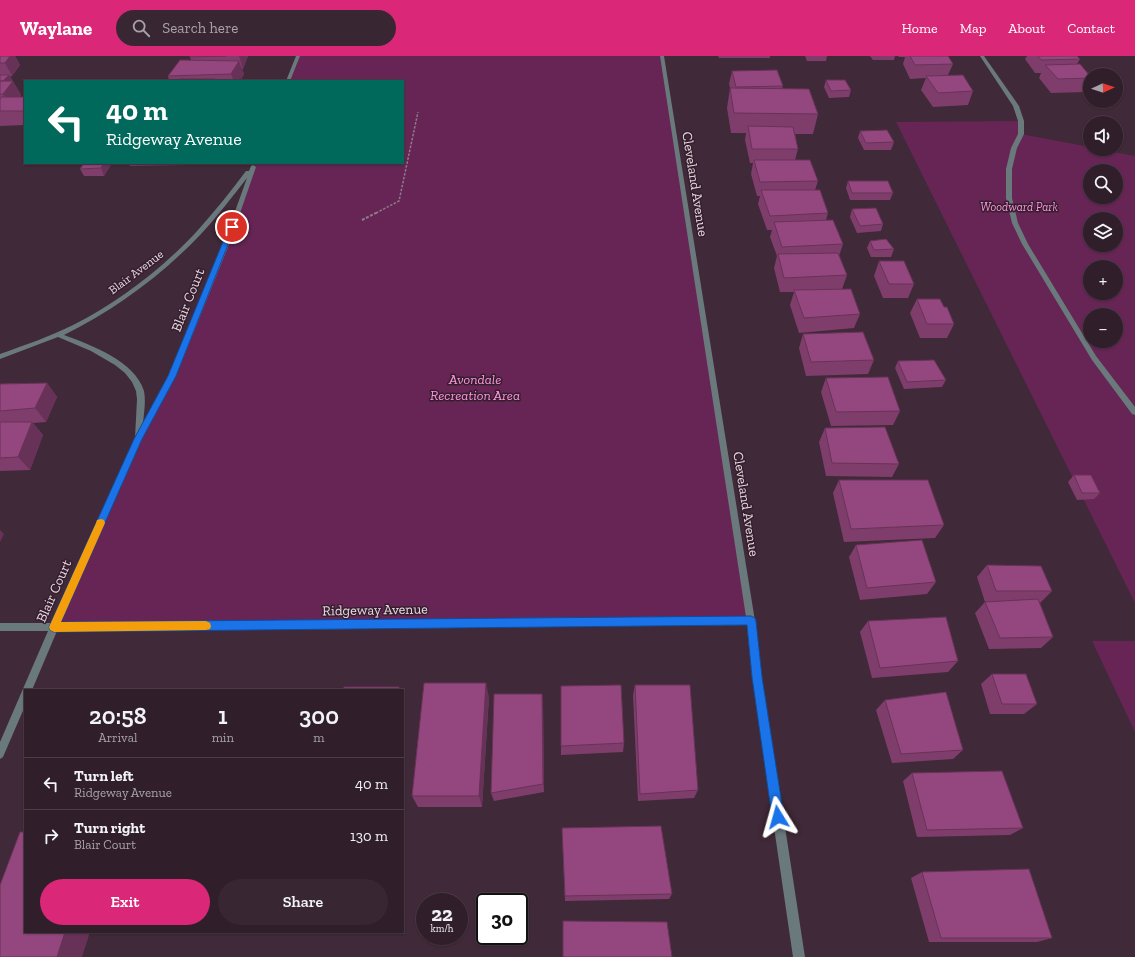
<!DOCTYPE html>
<meta charset="utf-8">
<style>
:root{--surface:#301f2a;--page:#382732;--text:#f1f3f6;--muted:#a8a2a8;--line:#4b3d47;--accent:#db2777}
body{margin:0;font-family:"Zilla Slab",serif;background:var(--page);color:var(--text);height:100vh;display:flex;flex-direction:column;font-size:15px;white-space:nowrap}
*{box-sizing:border-box;margin:0}
p{font-size:13px;color:var(--muted)}
.icon{flex:none;width:22px;height:22px;fill:none;stroke:currentColor;stroke-width:2;stroke-linecap:round;stroke-linejoin:round}
.map{position:relative;flex:1;overflow:hidden}
.panel{position:absolute;left:24px;top:633px;width:380px;height:244px;display:flex;flex-direction:column;background:var(--surface);border-radius:0px;box-shadow:0 1px 3px #0004,0 0 0 1px var(--line)}
.panel>*{flex:none}
.hud{position:absolute;left:24px;top:24px;width:380px;height:84px;border-radius:0px;box-shadow:0 1px 3px #0004,0 0 0 1px var(--line);background:#00695c;color:#fff;overflow:hidden}
.needle{width:26px;rotate:87deg}
.buttons{position:absolute;left:1083px;top:12px;display:grid;gap:8px}
.buttons a{display:grid;place-items:center;width:40px;height:40px;border-radius:50%;background:var(--surface);box-shadow:0 1px 3px #0004,0 0 0 1px var(--line);font-size:20px}
.speed{position:absolute;left:416px;top:837px;display:flex;gap:8px;font-size:20px;font-weight:700;text-align:center}
.speed>*{display:grid;place-content:center;width:52px;height:52px;border-radius:50%;background:var(--surface);box-shadow:0 1px 3px #0004,0 0 0 1px var(--line);line-height:1}
.speed small{font-size:10px;font-weight:400}
.speed .limit{border:2px solid #111;border-radius:6px;background:#fff;color:#111}
.pin{position:absolute;display:grid;place-items:center;width:34px;height:34px;color:#fff;margin:-17px;border:2px solid #fff;border-radius:50%;box-shadow:0 1px 4px #0007}
.me{position:absolute;width:44px;margin:-22px;rotate:352deg;stroke-linejoin:round;filter:drop-shadow(0 0 3px #0008)}
.turn{display:flex;align-items:center;gap:14px;height:84px;padding:0 16px;font-size:18px}
.turn .icon{width:52px;height:52px;stroke-width:2.5}
.turn b{display:block;font-size:28px;line-height:34px}
.eta{display:flex;justify-content:space-evenly;align-items:center;height:68px;text-align:center}
.eta b{font-size:24px;font-weight:600;line-height:28px}
.action{display:flex;gap:8px;margin-top:auto;padding:8px 16px}
.action a{flex:1;height:46px;border-radius:24px;background:var(--accent);color:#fff;font-size:16px;font-weight:600;line-height:46px;text-align:center}
.action a+a{background:var(--page);color:var(--text)}
ul{padding:0;list-style:none}
li{display:flex;align-items:center;gap:12px;height:52px;padding:0 16px;border-top:1px solid var(--line)}
li div{flex:1}
li b{display:block;font-size:15px}
li em{font-style:normal}
header{display:flex;align-items:center;gap:24px;box-sizing:border-box;height:56px;padding:0 20px;background:var(--accent);color:#fff}
header strong{font-size:19px}
nav{display:flex;gap:22px;margin-inline-start:auto;font-size:14px}
.search{width:280px;height:36px;background:var(--page);display:flex;align-items:center;gap:10px;box-sizing:border-box;padding:0 14px;border-radius:22px;color:var(--muted);font-size:15px}
.map>svg:first-child{display:block}
</style>
<header>
<strong>Waylane</strong>
<div class="search"><svg class="icon" aria-label="search" viewBox="0 0 24 24"><circle cx="10" cy="10" r="6"/><path d="M15 15l6 6"/></svg>Search here</div>
<nav><a>Home</a><a>Map</a><a>About</a><a>Contact</a></nav>
</header>
<div class="map">
<svg width="1135" height="901" viewBox="0 0 1135 901">
<rect width="100%" height="100%" fill="#402938"/>
<path fill="#662555" fill-rule="evenodd" d="M 298,0 L 662,0 L 751,565 L 54,571 L 138,383 L 172,320 L 227,186 L 254,107 L 403,107 L 403,25 L 288,25 Z
M 1021,65 L 1021,78 L 1090,91 L 1090,93 L 1098,93 L 1135,100 L 1135,547 L 896,66 ZM 1090,115 L 1116,115 L 1116,141 L 1090,141 ZM 1090,163 L 1116,163 L 1116,189 L 1090,189 ZM 1090,211 L 1116,211 L 1116,237 L 1090,237 ZM 1090,259 L 1116,259 L 1116,285 L 1090,285 Z
M 1092,585 L 1135,585 L 1135,676 Z"/>
<g fill="none" stroke-linecap="round" stroke-linejoin="round">
<path stroke="#8f7c88" stroke-width="1.5" stroke-dasharray="2.5 1.5" stroke-linecap="butt" d="M 376,157 L 399,145 L 418,56"/>
<path stroke="#8f7c88" stroke-width="2" stroke-dasharray="3 1.5" stroke-linecap="butt" d="M 362,164 L 378,156"/>
<path fill="#6a797c" fill-rule="evenodd" d="M 296,0 L 300,0 L 290,25 L 286,25 Z
M 660,0 L 664,0 L 755,565 L 762,621 L 805,901 L 793,901 L 752,621 L 747,569 L 57,575 L 32,634 L 25,634 L 25,650 L 3,701 L 0,703 L 0,686 L 48,575 L 0,575 L 0,567 L 52,567 L 135,382 L 137,343 L 136,335 L 132,326 L 125,317 L 115,309 L 91,295 L 58,281 L 0,303 L 0,298 C 25,289 49,281 73,269 C 119,246 163,212 198,174 C 215,155 231,135 246,115 L 249,115 L 251,110 L 253,109 L 256,111 L 230,186 L 176,320 L 142,383 L 60,567 L 746,561 ZM 247,122 L 224,186 L 168,320 L 143,367 C 144,357 146,345 144,335 C 135,305 91,289 64,279 C 115,254 162,219 201,178 C 217,161 232,141 247,122 Z
M 980,0 L 984,0 L 1019,50 L 1024,65 L 1024,78 L 1017,92 L 1012,113 L 1012,142 L 1018,167 L 1028,188 L 1096,300 L 1135,351 L 1135,359 L 1132,358 L 1092,304 L 1022,188 L 1012,167 L 1006,142 L 1006,113 L 1011,92 L 1018,78 L 1018,65 L 1013,50 Z"/>
</g>
<path fill="#7f3d6c" d="M 0,0 L 16,0 L 15,0 L 20,9 L 12,20 L 10,20 L 21,39 L 19,41 L 25,55 L 25,69 L 0,70 Z
M 190,0 L 248,0 L 243,13 L 242,13 L 244,18 L 240,25 L 169,25 L 168,20 L 191,4 L 190,1 Z
M 718,0 L 770,0 L 770,2 L 719,2 Z
M 805,0 L 827,0 L 826,5 L 807,5 Z
M 870,0 L 895,0 L 894,4 L 873,4 Z
M 898,0 L 948,0 L 953,8 L 948,19 L 973,35 L 968,49 L 933,51 L 921,34 L 926,22 L 910,23 L 903,8 L 905,1 L 899,1 Z
M 1027,0 L 1077,0 L 1080,3 L 1077,8 L 1090,20 L 1090,26 L 1085,36 L 1051,37 L 1039,22 L 1041,17 L 1035,17 L 1025,3 Z
M 732,15 L 783,30 L 782,33 L 818,58 L 813,78 L 795,78 L 798,93 L 795,104 L 818,125 L 815,134 L 828,157 L 826,164 L 843,188 L 839,200 L 847,219 L 842,233 L 860,258 L 854,272 L 799,277 L 790,249 L 794,236 L 780,236 L 774,212 L 777,200 L 770,181 L 772,174 L 767,174 L 758,148 L 760,140 L 757,140 L 751,118 L 753,107 L 750,107 L 745,84 L 746,77 L 731,77 L 727,52 L 730,32 L 729,28 Z
M 826,24 L 851,34 L 849,41 L 829,42 L 824,31 Z
M 860,75 L 894,86 L 891,94 L 864,94 L 858,82 Z
M 84,107 L 112,107 L 104,120 L 84,120 L 80,113 Z
M 129,107 L 191,107 L 190,109 L 130,110 Z
M 848,125 L 893,137 L 890,144 L 850,144 L 846,132 Z
M 852,153 L 883,168 L 881,175 L 857,177 L 850,161 Z
M 870,185 L 894,193 L 891,201 L 871,201 L 867,192 Z
M 879,205 L 914,228 L 908,242 L 883,242 L 874,220 Z
M 917,243 L 944,251 L 954,268 L 947,282 L 920,282 L 910,257 Z
M 803,278 L 874,304 L 868,318 L 806,320 L 799,292 Z
M 898,305 L 946,324 L 942,331 L 904,333 L 895,312 Z
M 826,322 L 900,355 L 893,369 L 831,370 L 821,336 Z
M 47,327 L 57,341 L 46,366 L 33,367 L 43,379 L 30,414 L 0,415 L 0,328 Z
M 825,372 L 899,408 L 892,421 L 826,420 L 819,386 Z
M 1074,419 L 1100,437 L 1094,443 L 1077,444 L 1068,426 Z
M 839,424 L 944,469 L 935,482 L 844,486 L 833,437 Z
M 856,489 L 936,526 L 927,538 L 860,544 L 849,501 Z
M 987,509 L 1052,535 L 1040,547 L 1053,581 L 1041,592 L 989,593 L 975,557 L 985,546 L 977,521 Z
M 868,565 L 958,605 L 948,616 L 872,622 L 860,576 Z
M 992,618 L 1037,648 L 1024,658 L 990,658 L 981,628 Z
M 635,629 L 698,734 L 694,742 L 638,745 L 633,639 Z
M 561,630 L 624,687 L 623,696 L 561,699 Z
M 542,638 L 543,648 L 544,736 L 494,745 L 491,737 Z
M 489,641 L 482,751 L 418,751 L 412,740 Z
M 885,644 L 963,694 L 953,703 L 892,707 L 876,654 Z
M 912,717 L 1023,772 L 1010,779 L 917,781 L 903,725 Z
M 562,772 L 672,838 L 669,843 L 565,845 Z
M 922,816 L 1052,882 L 1037,886 L 929,886 L 911,822 Z"/>
<path fill="#683258" d="M 10,0 L 16,0 L 15,0 L 20,9 L 12,20 L 5,7 Z
M 239,0 L 248,0 L 243,13 Z
M 239,5 L 244,18 L 240,25 L 234,25 L 231,18 Z
M 9,19 L 21,39 L 11,52 L 3,38 L 2,26 Z
M 104,107 L 112,107 L 104,120 L 101,112 Z
M 47,327 L 57,341 L 46,366 L 35,352 Z
M 32,366 L 43,379 L 30,414 L 18,401 Z
M 0,474 L 4,478 L 0,486 Z
M 486,627 L 489,641 L 482,751 L 479,740 Z
M 542,638 L 543,648 L 544,736 L 543,728 Z
M 65,876 L 90,876 L 82,901 L 57,901 Z"/>
<path fill="#94477e" stroke="#683258" d="M 0,0 L 10,0 L 5,7 L 0,7 Z
M 190,0 L 226,0 L 190,1 Z
M 910,0 L 948,0 L 953,8 L 915,9 Z
M 1038,0 L 1077,0 L 1080,3 L 1041,4 Z
M 180,4 L 239,5 L 231,18 L 168,20 Z
M 1080,8 L 1090,20 L 1090,22 L 1058,23 L 1045,9 Z
M 777,14 L 783,30 L 736,31 L 732,15 Z
M 0,19 L 9,19 L 3,25 L 0,25 Z
M 963,19 L 973,35 L 938,37 L 926,20 Z
M 180,23 L 215,23 L 214,25 L 179,25 Z
M 826,24 L 845,24 L 851,34 L 831,35 Z
M 0,25 L 13,25 L 3,38 L 0,38 Z
M 730,32 L 809,33 L 818,58 L 734,57 Z
M 1,41 L 25,41 L 25,55 L 0,55 L 0,43 Z
M 748,70 L 793,71 L 798,93 L 752,93 Z
M 887,74 L 894,86 L 866,87 L 860,75 Z
M 754,104 L 810,104 L 818,125 L 760,126 Z
M 84,107 L 104,107 L 101,112 L 80,113 Z
M 848,125 L 888,125 L 893,137 L 852,137 Z
M 761,134 L 820,134 L 828,157 L 770,160 Z
M 876,152 L 883,168 L 860,170 L 852,153 Z
M 833,164 L 843,188 L 782,191 L 774,166 Z
M 886,183 L 894,193 L 874,194 L 870,185 Z
M 838,197 L 847,219 L 784,222 L 778,198 Z
M 879,205 L 904,205 L 914,228 L 889,228 Z
M 851,233 L 860,258 L 804,262 L 794,234 Z
M 917,243 L 940,243 L 944,251 L 947,251 L 954,268 L 927,268 Z
M 863,276 L 874,304 L 811,306 L 803,278 Z
M 934,304 L 946,324 L 907,326 L 898,305 Z
M 888,321 L 900,355 L 836,356 L 826,322 Z
M 47,327 L 35,352 L 0,355 L 0,328 Z
M 0,366 L 32,366 L 18,401 L 0,402 Z
M 885,371 L 899,408 L 832,407 L 825,372 Z
M 1074,419 L 1091,419 L 1100,437 L 1082,437 Z
M 839,424 L 928,424 L 944,469 L 851,473 Z
M 922,484 L 936,526 L 867,532 L 856,489 Z
M 987,509 L 1041,510 L 1052,535 L 996,535 Z
M 1038,543 L 1053,581 L 1000,582 L 985,546 Z
M 946,561 L 958,605 L 880,612 L 868,565 Z
M 992,618 L 1026,618 L 1037,648 L 1002,648 Z
M 424,627 L 486,627 L 479,740 L 412,740 Z
M 621,629 L 624,687 L 561,690 L 561,630 Z
M 635,629 L 690,629 L 698,734 L 640,738 Z
M 344,631 L 399,631 L 399,634 L 343,634 Z
M 946,636 L 963,694 L 901,698 L 885,644 Z
M 494,638 L 542,638 L 543,728 L 491,737 Z
M 1002,715 L 1023,772 L 927,774 L 912,717 Z
M 661,770 L 672,838 L 565,840 L 562,772 Z
M 20,776 L 25,776 L 25,876 L 65,876 L 57,901 L 0,901 L 0,829 Z
M 1029,813 L 1052,882 L 941,882 L 922,816 Z
M 563,865 L 667,866 L 672,901 L 563,901 Z"/>
<path fill="#1a73e8" stroke="#114b97" d="M 232,169 L 235,171 L 176,320 L 142,383 L 61,566 L 751,560 L 755,562 L 756,565 L 762,621 L 784,761 L 782,765 L 778,767 L 774,765 L 772,761 L 752,621 L 747,569 L 54,576 L 50,574 L 49,571 L 134,383 L 168,320 L 229,171 Z"/>
<path fill="#f59e0b" d="M 101,463 L 104,464 L 105,467 L 61,566 L 206,565 L 210,567 L 211,570 L 210,573 L 206,574 L 54,576 L 50,574 L 49,571 L 96,467 L 97,464 Z"/>
<g text-anchor="middle" dominant-baseline="central" stroke-width="3" stroke-linejoin="round" paint-order="stroke">
<g font-size="12" font-style="italic" fill="#fe95de" stroke="#351f2e">
<text x="1019" y="151">Woodward Park</text>
</g>
<g font-size="12" fill="#e9dae3" stroke="#351f2e">
<text transform="translate(136 216) rotate(-37)">Blair Avenue</text>
</g>
<g font-size="14" fill="#e9dae3" stroke="#351f2e">
<text transform="translate(695 128) rotate(81)">Cleveland Avenue</text>
<text transform="translate(188 244) rotate(-68)">Blair Court</text>
<text transform="translate(746 448) rotate(81)">Cleveland Avenue</text>
<text transform="translate(54 535) rotate(-66)">Blair Court</text>
<text transform="translate(375 554) rotate(-1)">Ridgeway Avenue</text>
</g>
<g font-size="14" font-style="italic" fill="#fe95de" stroke="#351f2e">
<text x="475" y="323">Avondale<tspan x="475" dy="16">Recreation Area</tspan></text>
</g>
</g>
</svg>
<div class="buttons">
<a><svg class="needle" viewBox="-14 -14 28 28"><path d="M0-13l5 13h-10z" fill="#e53935"/><path d="M0 13l5-13h-10z" fill="#a8a2a8"/></svg></a>
<a><svg class="icon" aria-label="sound" viewBox="0 0 24 24"><path d="M4 9h4l5-4v14l-5-4H4zM17 9q2 3 0 6"/></svg></a>
<a><svg class="icon" aria-label="search" viewBox="0 0 24 24"><circle cx="10" cy="10" r="6"/><path d="M15 15l6 6"/></svg></a>
<a><svg class="icon" aria-label="layers" viewBox="0 0 24 24"><path d="M12 4l9 5-9 5-9-5zM3 14l9 5 9-5"/></svg></a>
<a>+</a>
<a>−</a>
</div>
<div class="speed"><div>22<small>km/h</small></div><div class="limit">30</div></div>
<div class="pin" style="left:232px;top:171px;background:#d93025"><svg class="icon" aria-label="arrive" viewBox="0 0 24 24"><path d="M6 21V4h12l-3 4 3 4H6"/></svg></div>
<svg class="me" style="left:778px;top:761px" viewBox="-20 -20 40 40"><path d="M0-17L14 15 0 8-14 15z" fill="#1a73e8" stroke="#fff" stroke-width="4"/></svg>
<div class="hud">
<div class="turn"><svg class="icon" aria-label="left" viewBox="0 0 24 24"><path d="M17 20v-9H6M10 6l-5 5 5 5"/></svg><div><b>40 m</b>Ridgeway Avenue</div></div>
</div>
<section class="panel">
<div class="eta">
<div><b>20:58</b><p>Arrival</p></div>
<div><b>1</b><p>min</p></div>
<div><b>300</b><p>m</p></div>
</div>
<ul>
<li><svg class="icon" aria-label="left" viewBox="0 0 24 24"><path d="M17 20v-9H6M10 6l-5 5 5 5"/></svg><div><b>Turn left</b><p>Ridgeway Avenue</p></div><em>40 m</em></li>
<li><svg class="icon" aria-label="right" viewBox="0 0 24 24"><path d="M7 20v-9h11M14 6l5 5-5 5"/></svg><div><b>Turn right</b><p>Blair Court</p></div><em>130 m</em></li>
</ul>
<div class="action"><a>Exit</a><a>Share</a></div>
</section>
</div>
